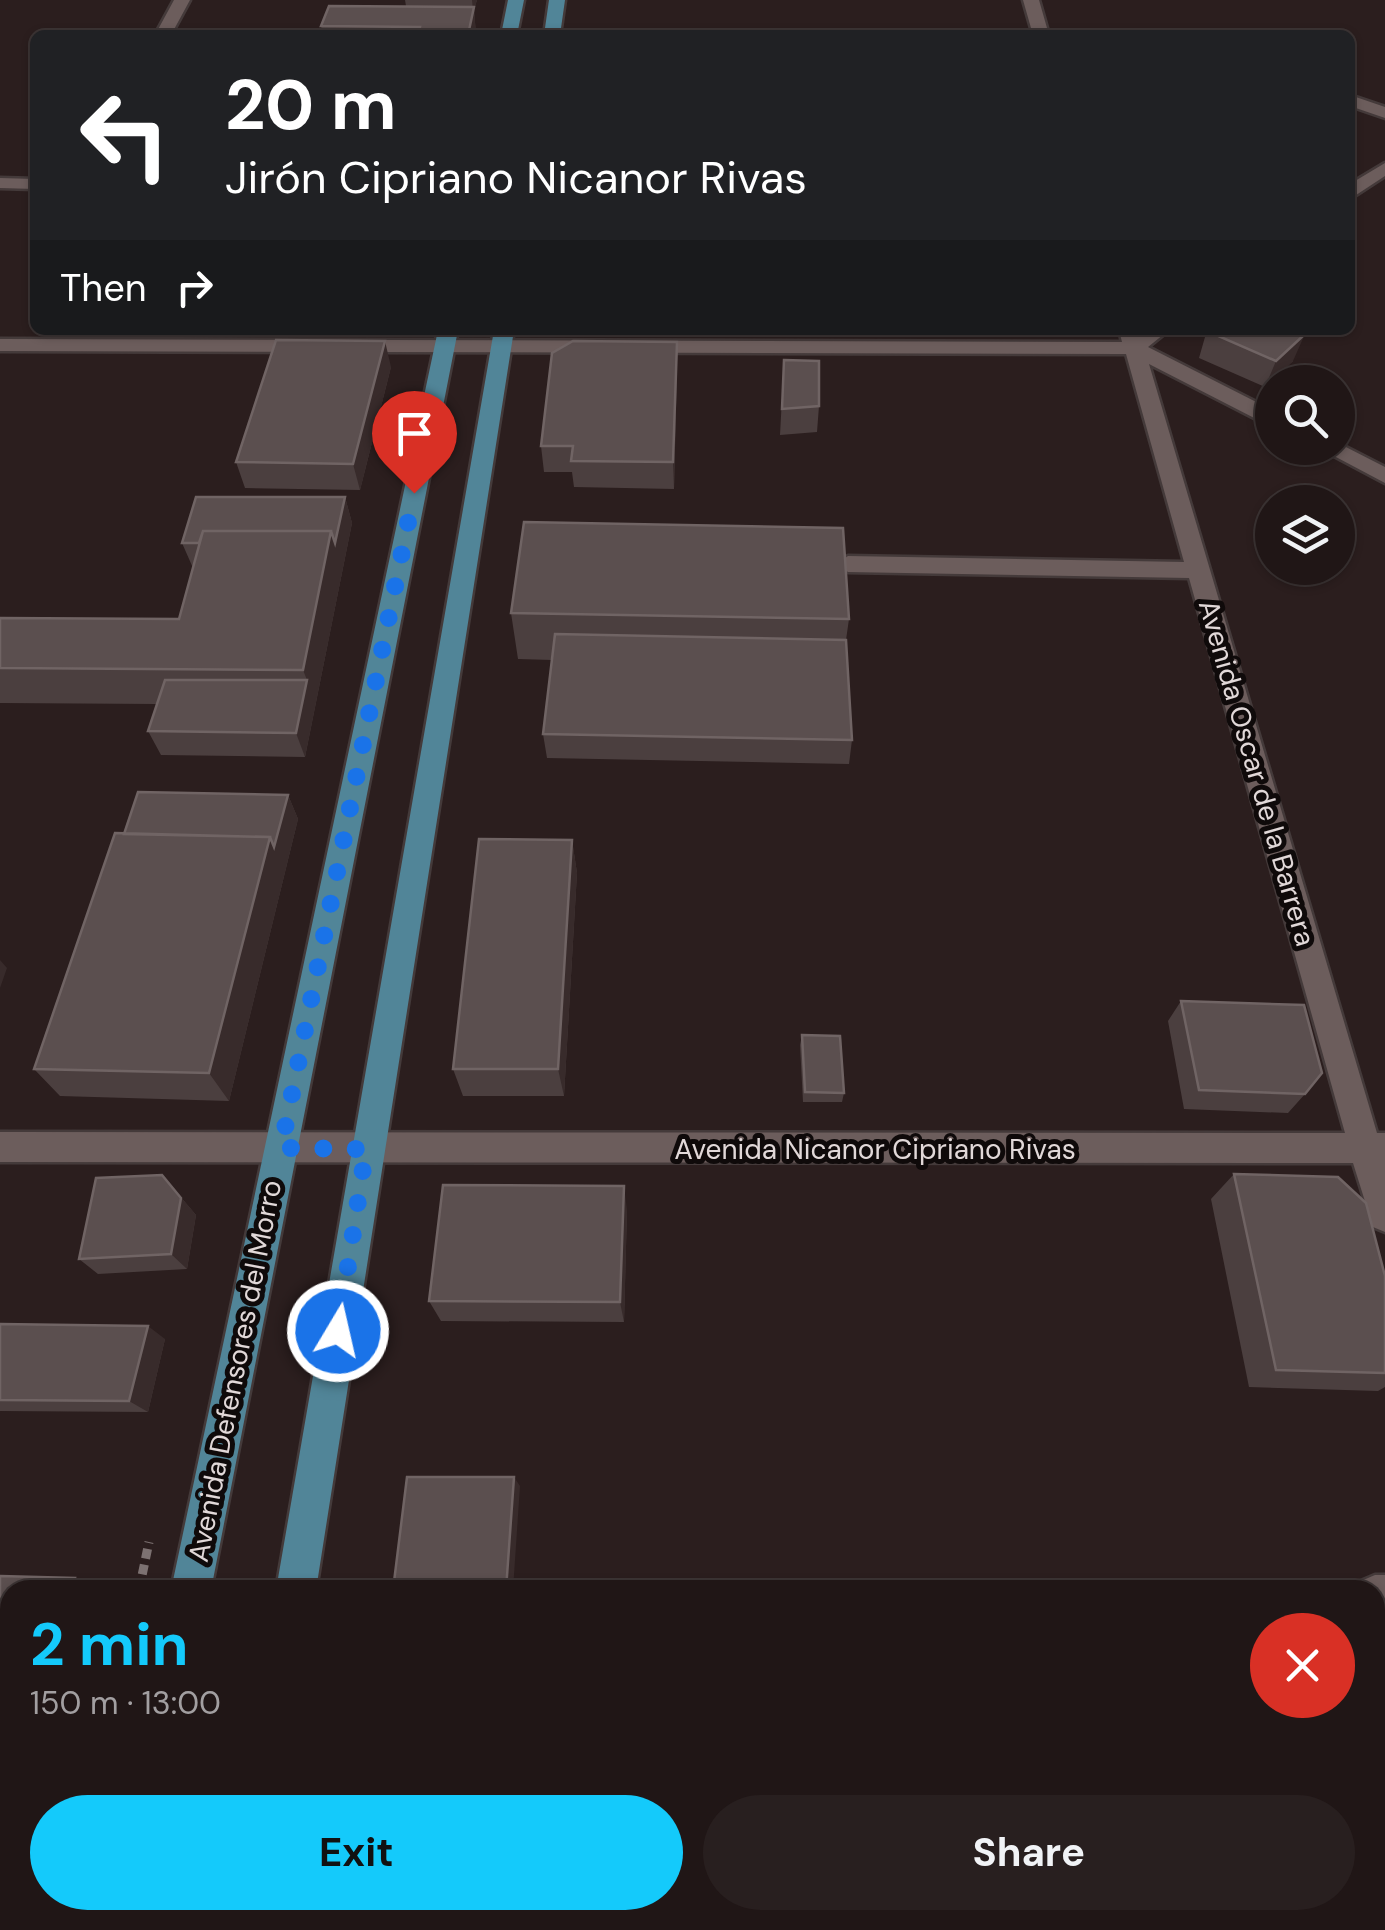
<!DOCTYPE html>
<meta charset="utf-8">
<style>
:root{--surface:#201616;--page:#281f1f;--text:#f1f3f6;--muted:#a29fa1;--line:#3d3535;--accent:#14cafb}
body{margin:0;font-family:"DM Sans",sans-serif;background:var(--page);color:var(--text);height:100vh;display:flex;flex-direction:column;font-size:38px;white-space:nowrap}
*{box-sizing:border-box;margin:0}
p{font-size:32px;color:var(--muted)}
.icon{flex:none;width:55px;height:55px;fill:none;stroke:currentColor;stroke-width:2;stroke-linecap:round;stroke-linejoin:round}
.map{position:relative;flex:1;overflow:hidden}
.panel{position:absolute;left:0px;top:1580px;width:1385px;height:350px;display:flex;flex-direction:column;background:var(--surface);border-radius:30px 30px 0 0;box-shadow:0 2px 8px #0004,0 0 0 2px var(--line)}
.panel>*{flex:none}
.hud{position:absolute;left:30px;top:30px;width:1325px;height:305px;border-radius:15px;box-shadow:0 2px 8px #0004,0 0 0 2px var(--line);background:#202124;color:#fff;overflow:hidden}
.tools{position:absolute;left:1255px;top:365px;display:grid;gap:20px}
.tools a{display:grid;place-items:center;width:100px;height:100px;border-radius:50%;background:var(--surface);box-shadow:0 2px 8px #0004,0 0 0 2px var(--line);font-size:50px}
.pin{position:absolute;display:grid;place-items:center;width:85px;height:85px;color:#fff;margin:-102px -42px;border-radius:50% 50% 50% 0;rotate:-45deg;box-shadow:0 0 10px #0007}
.pin .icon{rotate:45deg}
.me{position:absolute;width:110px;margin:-55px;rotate:9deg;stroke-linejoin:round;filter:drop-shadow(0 0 8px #0008)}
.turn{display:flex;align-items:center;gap:35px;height:210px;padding:0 30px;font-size:45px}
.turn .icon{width:130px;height:130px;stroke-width:2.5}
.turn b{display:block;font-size:70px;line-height:85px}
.then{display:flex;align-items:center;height:95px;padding:0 30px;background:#0003;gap:20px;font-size:38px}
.round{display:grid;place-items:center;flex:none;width:105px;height:105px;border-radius:52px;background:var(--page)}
.overview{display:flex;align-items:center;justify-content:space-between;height:170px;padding:0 30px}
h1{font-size:60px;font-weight:700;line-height:75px;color:var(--accent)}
.cta{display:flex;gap:20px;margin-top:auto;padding:20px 30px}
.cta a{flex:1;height:115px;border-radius:60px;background:var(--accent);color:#111;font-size:40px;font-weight:700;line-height:115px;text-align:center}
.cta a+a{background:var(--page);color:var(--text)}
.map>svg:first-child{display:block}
</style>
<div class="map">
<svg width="1385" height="1930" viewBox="0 0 1385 1930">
<rect width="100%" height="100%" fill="#2b1e1e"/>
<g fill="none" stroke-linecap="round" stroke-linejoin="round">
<g stroke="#443a3a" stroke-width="5">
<path id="minor" d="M 174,0 L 190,0 L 171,35 L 155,35 Z
M 1023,0 L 1039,0 L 1049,35 L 1033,35 Z
M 1350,95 L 1385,107 L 1385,118 L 1350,106 Z
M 1385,163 L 1385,176 L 1350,199 L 1350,184 Z
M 0,178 L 35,179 L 35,189 L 0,188 Z
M 1119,330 L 1139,330 L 1140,334 L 1146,330 L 1169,330 L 1148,347 L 1272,410 L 1272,425 L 1264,423 L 1149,364 L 1377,1133 L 1385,1133 L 1385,1232 L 1373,1227 L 1353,1163 L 0,1162 L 0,1132 L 1345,1133 L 1189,578 L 848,572 L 836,564 L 848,556 L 1184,562 L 1126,354 L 0,351 L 0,339 L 1122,342 Z
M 1338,443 L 1385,467 L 1385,483 L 1319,448 L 1338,448 Z
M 1375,1575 L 1385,1575 L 1385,1615 L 1375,1615 L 1375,1590 L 1357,1590 L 1361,1581 Z"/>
</g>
<g stroke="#443a3a" stroke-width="5">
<path id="major" d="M 508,0 L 524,0 L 517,35 L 501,35 Z
M 549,0 L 565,0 L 560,35 L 544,35 Z
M 438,330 L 458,330 L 211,1590 L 171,1590 Z
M 494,330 L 514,330 L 316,1590 L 276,1590 Z
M 102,1920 L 146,1920 L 144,1930 L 100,1930 Z
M 221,1920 L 265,1920 L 264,1930 L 220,1930 Z"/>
</g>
<path stroke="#7c7171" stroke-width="9" stroke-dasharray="10 6" stroke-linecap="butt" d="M 139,1590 L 149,1542
M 61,1930 L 64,1920"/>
<use href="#minor" fill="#6c5d5c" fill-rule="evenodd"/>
<use href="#major" fill="#518598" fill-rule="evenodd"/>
</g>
<path fill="#4b3f3f" d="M 405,0 L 477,0 L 474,9 L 476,35 L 323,35 L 321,26 L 406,6 Z
M 345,330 L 405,330 L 403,335 L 346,333 Z
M 1207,330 L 1281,330 L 1293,361 L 1265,387 L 1199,358 Z
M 784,360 L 819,406 L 817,432 L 780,435 Z
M 391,367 L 360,490 L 245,488 L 236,462 Z
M 677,368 L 674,489 L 574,487 L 572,472 L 544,472 L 541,446 Z
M 345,497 L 352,523 L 305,757 L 161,755 L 148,731 L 157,704 L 0,703 L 0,618 L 179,619 L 193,568 L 182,543 Z
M 511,613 L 849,619 L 846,640 L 852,740 L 849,764 L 547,758 L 543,734 L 552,660 L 518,659 Z
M 288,795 L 298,819 L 229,1101 L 60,1096 L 34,1069 L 124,834 Z
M 572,840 L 577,873 L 564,1096 L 463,1096 L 453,1069 Z
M 1181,1001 L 1305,1094 L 1288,1113 L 1184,1109 L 1168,1021 Z
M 802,1035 L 844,1093 L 842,1102 L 803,1102 L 800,1045 Z
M 1234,1174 L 1385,1276 L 1385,1387 L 1378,1391 L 1249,1387 L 1211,1199 Z
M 162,1175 L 196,1215 L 187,1269 L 98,1274 L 79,1259 Z
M 627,1210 L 624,1322 L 441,1321 L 429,1301 Z
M 0,1324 L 165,1339 L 148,1412 L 0,1411 Z
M 0,1834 L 10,1834 L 10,1895 L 0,1897 Z
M 764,1920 L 1281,1920 L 1284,1930 L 764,1930 Z"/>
<path fill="#382b2b" d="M 472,0 L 477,0 L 474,9 L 476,35 L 468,35 L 473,11 Z
M 1305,334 L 1293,361 L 1265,387 L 1276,361 Z
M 385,341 L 391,367 L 360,490 L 353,464 Z
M 677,342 L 677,368 L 674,489 L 673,462 Z
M 345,497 L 352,523 L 305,757 L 296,733 L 307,680 L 303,670 L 331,531 Z
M 288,795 L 298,819 L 229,1101 L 209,1073 L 270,837 Z
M 572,840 L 577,873 L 564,1096 L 558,1069 Z
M 0,960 L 7,968 L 0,988 Z
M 162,1175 L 196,1215 L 187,1269 L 171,1254 Z
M 624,1186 L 627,1210 L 624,1322 L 620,1302 Z
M 148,1326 L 165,1339 L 148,1412 L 129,1401 Z
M 514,1477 L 520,1486 L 513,1590 L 506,1590 Z
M 75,1578 L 97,1584 L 95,1590 L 72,1590 Z
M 10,1838 L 10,1895 L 0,1897 L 0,1857 L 5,1839 Z"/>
<path fill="#5b4f4f" stroke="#706464" stroke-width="2.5" d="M 329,6 L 474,7 L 468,35 L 418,35 L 420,27 L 321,26 Z
M 1209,330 L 1281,330 L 1305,334 L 1276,361 L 1209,332 Z
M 276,340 L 385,341 L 353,464 L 236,462 Z
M 573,341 L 677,342 L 673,462 L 571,461 L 573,446 L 541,446 L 552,353 Z
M 784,360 L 819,361 L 819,406 L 782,409 Z
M 196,497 L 345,497 L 335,543 L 331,531 L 203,531 L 199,543 L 182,543 Z
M 524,522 L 843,528 L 849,619 L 511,613 Z
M 203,531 L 331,531 L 303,670 L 0,668 L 0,618 L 179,619 Z
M 555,634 L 846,640 L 852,740 L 543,734 Z
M 165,680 L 307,680 L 296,733 L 148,731 Z
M 138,792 L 288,795 L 274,847 L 270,837 L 124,834 Z
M 115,833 L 270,837 L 209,1073 L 34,1069 Z
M 479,839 L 572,840 L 558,1069 L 453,1069 Z
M 1181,1001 L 1304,1005 L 1322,1073 L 1305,1094 L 1199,1090 Z
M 802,1035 L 840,1036 L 844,1093 L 805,1092 Z
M 1234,1174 L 1338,1177 L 1366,1203 L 1385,1276 L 1385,1373 L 1276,1370 Z
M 162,1175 L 181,1198 L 171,1254 L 79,1259 L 96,1178 Z
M 443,1185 L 624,1186 L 620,1302 L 429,1301 Z
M 0,1324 L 148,1326 L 129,1401 L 0,1400 Z
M 407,1477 L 514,1477 L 506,1590 L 393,1590 Z
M 0,1576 L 75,1578 L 72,1590 L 10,1590 L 10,1771 L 0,1771 Z
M 0,1838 L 5,1839 L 0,1857 Z
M 356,1920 L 597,1920 L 597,1930 L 355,1930 Z
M 768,1920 L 1281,1920 L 1284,1930 L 769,1930 Z"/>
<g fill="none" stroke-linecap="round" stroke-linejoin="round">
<path stroke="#1a73e8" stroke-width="18" stroke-dasharray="0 32.4" d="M 338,1331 L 366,1149 L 281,1148 L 414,493"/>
</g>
<g text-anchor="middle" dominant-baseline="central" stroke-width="10" stroke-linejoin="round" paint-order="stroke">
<g font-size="28" fill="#e1d8d8" stroke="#0f0a0a">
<text transform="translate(1257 773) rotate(74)">Avenida Oscar de la Barrera</text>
<text x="875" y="1149">Avenida Nicanor Cipriano Rivas</text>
<text transform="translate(235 1371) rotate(-79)">Avenida Defensores del Morro</text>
</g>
</g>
</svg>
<div class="tools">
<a><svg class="icon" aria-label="search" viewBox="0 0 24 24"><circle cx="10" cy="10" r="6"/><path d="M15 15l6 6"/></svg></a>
<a><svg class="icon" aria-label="layers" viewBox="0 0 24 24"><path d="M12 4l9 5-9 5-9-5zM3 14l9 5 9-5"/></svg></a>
</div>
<div class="pin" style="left:414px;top:493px;background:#d93025"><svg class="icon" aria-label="arrive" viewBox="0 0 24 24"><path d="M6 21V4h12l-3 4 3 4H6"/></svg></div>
<svg class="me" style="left:338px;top:1331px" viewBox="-20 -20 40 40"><circle r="17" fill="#1a73e8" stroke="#fff" stroke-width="3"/><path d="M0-11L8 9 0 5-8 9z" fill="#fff"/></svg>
<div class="hud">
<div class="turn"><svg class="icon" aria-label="left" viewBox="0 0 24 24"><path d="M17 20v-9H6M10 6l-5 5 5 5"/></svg><div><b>20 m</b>Jirón Cipriano Nicanor Rivas</div></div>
<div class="then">Then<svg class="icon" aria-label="right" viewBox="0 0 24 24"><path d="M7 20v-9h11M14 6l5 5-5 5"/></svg></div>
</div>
<section class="panel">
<div class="overview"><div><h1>2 min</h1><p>150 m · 13:00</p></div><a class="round" style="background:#d93025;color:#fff"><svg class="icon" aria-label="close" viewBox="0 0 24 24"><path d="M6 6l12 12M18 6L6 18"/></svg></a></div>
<div class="cta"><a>Exit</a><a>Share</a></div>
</section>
</div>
